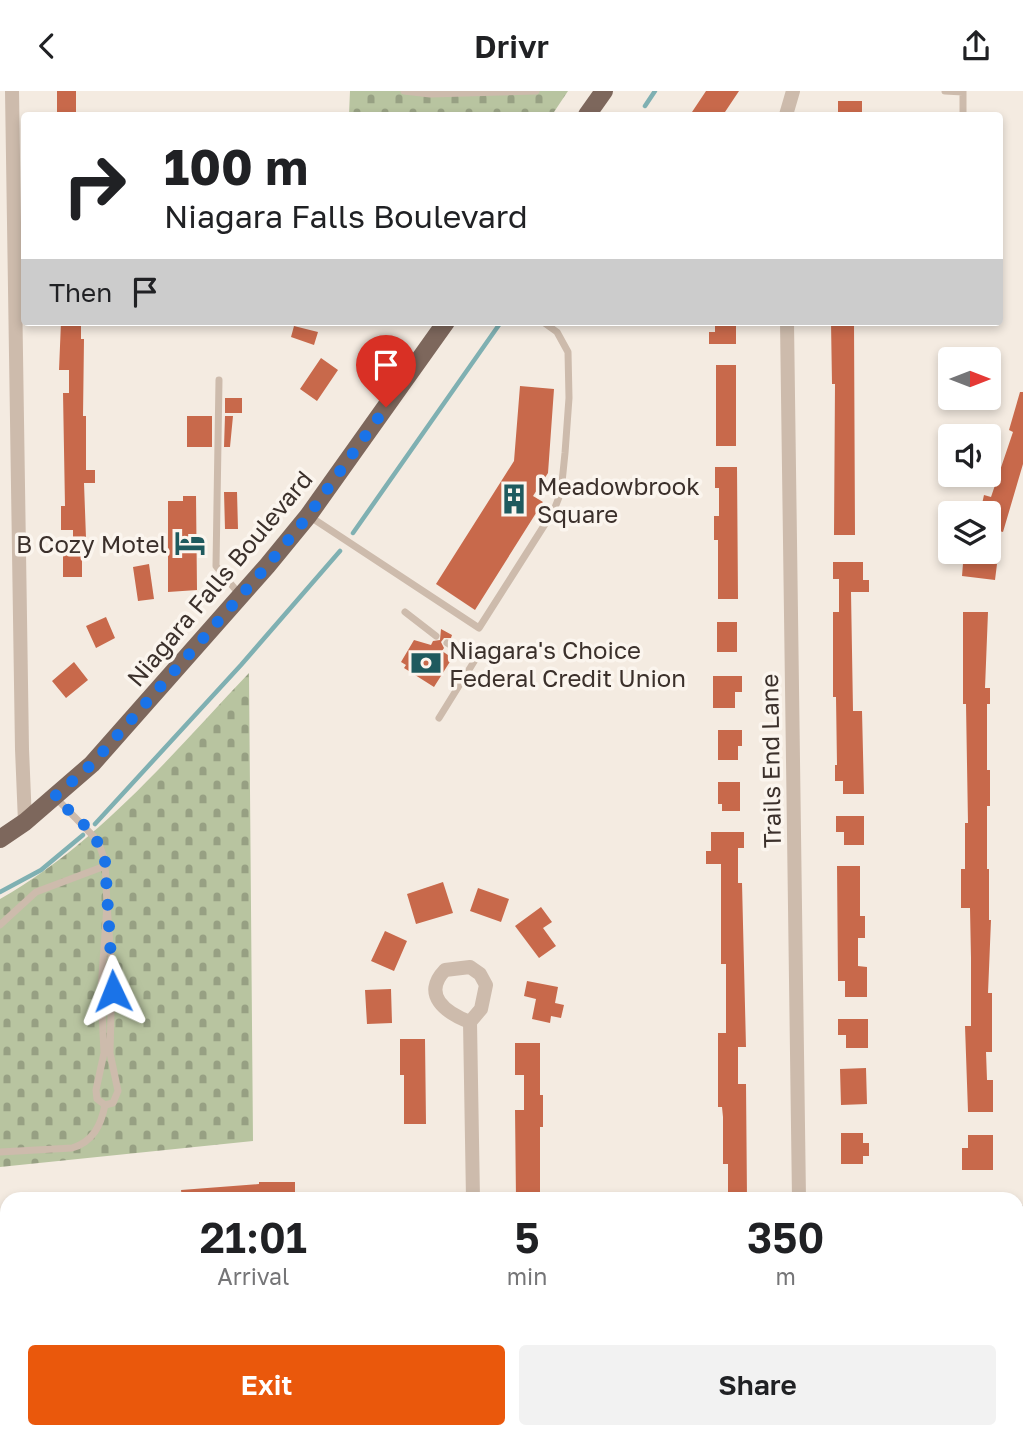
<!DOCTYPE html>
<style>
:root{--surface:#fff;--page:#f2f2f2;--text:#202124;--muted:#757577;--accent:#ea580c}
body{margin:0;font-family:"Golos Text",sans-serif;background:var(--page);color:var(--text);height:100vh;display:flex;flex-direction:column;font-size:26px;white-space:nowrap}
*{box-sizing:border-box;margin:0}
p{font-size:23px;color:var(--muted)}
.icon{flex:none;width:38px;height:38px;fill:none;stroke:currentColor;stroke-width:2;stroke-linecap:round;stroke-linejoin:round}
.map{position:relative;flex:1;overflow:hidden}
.side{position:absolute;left:0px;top:1101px;width:1024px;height:247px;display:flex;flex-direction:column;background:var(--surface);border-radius:21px 21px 0 0;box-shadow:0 4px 10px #0003}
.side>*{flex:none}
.guide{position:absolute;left:21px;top:21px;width:982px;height:214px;border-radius:7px;box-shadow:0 4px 10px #0003;background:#fff;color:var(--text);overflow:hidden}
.needle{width:46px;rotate:90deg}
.tools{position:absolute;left:938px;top:256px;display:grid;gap:14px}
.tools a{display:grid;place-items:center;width:63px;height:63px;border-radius:7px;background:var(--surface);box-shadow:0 4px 10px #0003;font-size:35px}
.pin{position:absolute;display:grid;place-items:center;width:60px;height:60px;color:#fff;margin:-72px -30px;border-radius:50% 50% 50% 0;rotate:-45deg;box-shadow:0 0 7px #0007}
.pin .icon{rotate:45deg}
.me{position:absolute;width:77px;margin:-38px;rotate:358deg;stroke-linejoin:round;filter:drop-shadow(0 0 5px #0008)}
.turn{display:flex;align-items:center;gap:24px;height:147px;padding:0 28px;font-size:32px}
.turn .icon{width:91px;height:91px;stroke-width:2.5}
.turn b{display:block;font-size:49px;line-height:60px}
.then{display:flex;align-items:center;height:66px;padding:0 28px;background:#0003;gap:14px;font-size:26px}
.eta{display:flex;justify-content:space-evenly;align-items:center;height:119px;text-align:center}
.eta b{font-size:42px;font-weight:600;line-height:49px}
.primary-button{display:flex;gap:14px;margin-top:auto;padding:14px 28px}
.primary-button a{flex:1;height:80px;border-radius:7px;background:var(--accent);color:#fff;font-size:28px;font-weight:600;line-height:80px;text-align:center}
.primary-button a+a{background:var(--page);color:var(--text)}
header{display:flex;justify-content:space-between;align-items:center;height:91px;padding:0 28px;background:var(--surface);font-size:32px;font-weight:600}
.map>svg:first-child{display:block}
</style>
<header><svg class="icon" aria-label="back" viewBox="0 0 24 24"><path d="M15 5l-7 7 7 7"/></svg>Drivr<svg class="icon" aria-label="share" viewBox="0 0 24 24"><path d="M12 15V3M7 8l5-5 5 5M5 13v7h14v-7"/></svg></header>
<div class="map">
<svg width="1023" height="1346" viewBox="0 0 1023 1346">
<defs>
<pattern id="cemetery-stones" width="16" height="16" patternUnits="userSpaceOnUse" patternTransform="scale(1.75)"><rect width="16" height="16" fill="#b8c4a0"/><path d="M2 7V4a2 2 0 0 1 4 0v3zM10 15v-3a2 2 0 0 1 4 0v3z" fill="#97a083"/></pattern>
</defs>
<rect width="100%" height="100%" fill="#f4ebe1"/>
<path fill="url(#cemetery-stones)" d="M 350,0 L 568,0 L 552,24 L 349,24 Z
M 249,582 L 253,1050 L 0,1076 L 0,808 C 99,752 172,663 249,582 Z"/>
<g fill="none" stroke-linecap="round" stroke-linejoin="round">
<path stroke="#7fb0b2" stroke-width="4.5" d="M 645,15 L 655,0
M 353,442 L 501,231
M 95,733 L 241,574 L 340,460
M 0,801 L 41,779 L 83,744"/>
</g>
<path fill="#c8694b" d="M 57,0 L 76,0 L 76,24 L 57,24 Z
M 706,0 L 739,0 L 723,24 L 690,24 Z
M 838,10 L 862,10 L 862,24 L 838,24 Z
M 61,231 L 81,231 L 81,248 L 84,248 L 83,325 L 86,325 L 86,379 L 95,379 L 95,392 L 84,392 L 86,447 L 73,447 L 73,439 L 61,439 L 61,415 L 65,415 L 63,302 L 69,302 L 69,279 L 59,279 Z
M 715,231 L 736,231 L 736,253 L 709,253 L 709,241 L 715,241 Z
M 831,231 L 854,231 L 855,444 L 834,444 L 835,293 L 832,293 Z
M 294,235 L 318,241 L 314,254 L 291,246 Z
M 321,267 L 338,279 L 317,310 L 300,298 Z
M 716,274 L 736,274 L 736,355 L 716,355 Z
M 520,295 L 554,298 L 548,382 L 533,405 L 543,411 L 475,519 L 436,493 L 514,370 Z
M 1020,301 L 1023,301 L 1023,373 L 1003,441 L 989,437 L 989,422 L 980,422 L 984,404 L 991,406 L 1013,341 L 1009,339 Z
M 225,307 L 242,307 L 242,322 L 225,322 Z
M 187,325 L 212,325 L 212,356 L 187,356 Z
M 225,325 L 233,325 L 230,356 L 224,356 Z
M 715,376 L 737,376 L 738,508 L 718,508 L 718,449 L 714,449 L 714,425 L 719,425 L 719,397 L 715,397 Z
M 224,401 L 237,401 L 238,438 L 225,438 Z
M 183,405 L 196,405 L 197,499 L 168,501 L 168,410 L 183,410 Z
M 63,460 L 82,460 L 82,486 L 63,486 Z
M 964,460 L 987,460 L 986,472 L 997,473 L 995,489 L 962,485 Z
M 833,471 L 863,471 L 863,489 L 869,489 L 869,501 L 851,501 L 853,620 L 862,620 L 864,703 L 843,703 L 843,690 L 835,690 L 835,674 L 837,674 L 836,606 L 833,606 L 833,521 L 839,521 L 839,488 L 833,488 Z
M 149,473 L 154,508 L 138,510 L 133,476 Z
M 963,521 L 988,521 L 985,597 L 990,597 L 990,613 L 987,613 L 987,679 L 990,679 L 990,715 L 987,715 L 987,778 L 989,778 L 989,829 L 991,829 L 988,902 L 992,902 L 992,961 L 986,961 L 987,989 L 993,989 L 993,1021 L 968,1021 L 965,935 L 971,935 L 971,867 L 970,817 L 961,817 L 961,778 L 965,778 L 965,732 L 968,732 L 966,613 L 963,613 Z
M 106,526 L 115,547 L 96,557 L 86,535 Z
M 717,531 L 737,531 L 737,561 L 717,561 Z
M 441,538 L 452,544 L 451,547 L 444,547 L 441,551 L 444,557 L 442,560 L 451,566 L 451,569 L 434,596 L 404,577 L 406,574 L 401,571 L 414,549 L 431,554 L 433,550 L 440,549 Z
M 74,571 L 88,589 L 66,607 L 52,590 Z
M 713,585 L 742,585 L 742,601 L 735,601 L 735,617 L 713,617 Z
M 718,639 L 742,639 L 742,655 L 738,655 L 738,669 L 718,669 Z
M 718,691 L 740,691 L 740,720 L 722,720 L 722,713 L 718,713 Z
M 836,725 L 864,725 L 864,754 L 844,754 L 844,741 L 836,741 Z
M 711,741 L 744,741 L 744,757 L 738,757 L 738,792 L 742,792 L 746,956 L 738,956 L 738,993 L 746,993 L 747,1108 L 728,1108 L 728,1073 L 723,1073 L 723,1026 L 722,1016 L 718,1016 L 718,942 L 726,942 L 726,873 L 721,873 L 721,773 L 706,773 L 706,760 L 711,760 Z
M 837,775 L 860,775 L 860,825 L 865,825 L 865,847 L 858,847 L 858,875 L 867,876 L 867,906 L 845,906 L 845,890 L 838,890 Z
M 443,791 L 453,822 L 416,833 L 407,803 Z
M 478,797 L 509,808 L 501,831 L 470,820 Z
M 541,816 L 552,831 L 543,837 L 556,855 L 539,867 L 515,835 Z
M 385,840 L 407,850 L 394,880 L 371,870 Z
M 527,890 L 558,896 L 555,912 L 564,914 L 561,927 L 551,925 L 550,932 L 532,928 L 536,908 L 524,905 Z
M 391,898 L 392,932 L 367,933 L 365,899 Z
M 838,928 L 868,928 L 868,957 L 846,957 L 846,944 L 838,944 Z
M 400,948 L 425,948 L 426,1033 L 404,1033 L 404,984 L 400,984 Z
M 515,952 L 540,952 L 540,1004 L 543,1004 L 543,1036 L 540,1036 L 540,1108 L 516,1108 L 515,1019 L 524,1019 L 524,984 L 515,984 Z
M 866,977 L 867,1013 L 841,1014 L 840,978 Z
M 841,1042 L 863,1042 L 863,1052 L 869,1052 L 869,1065 L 863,1065 L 863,1073 L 841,1073 Z
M 968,1044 L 993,1044 L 993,1079 L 962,1079 L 962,1057 L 968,1057 Z
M 259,1091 L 295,1091 L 295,1108 L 182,1108 L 181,1099 L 259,1093 Z"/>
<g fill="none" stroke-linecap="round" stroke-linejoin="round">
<path stroke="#cdbbac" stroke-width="7" d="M 404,0 L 430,3 L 536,0
M 945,0 L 963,1
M 963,24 L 963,0
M 219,289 L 216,475 L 240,504
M 309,425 L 479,537 L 554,419 L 561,401 L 565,362 L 569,307 L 568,261 L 557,241 L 543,231
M 405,521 L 436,545
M 439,627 L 475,569 L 447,552
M 55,706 L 98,750 L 105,770 L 107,814 L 101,899 L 104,962 L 96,999 L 97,1008 L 105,1014 L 113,1012 L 118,1000 L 110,962 L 112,882 L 107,814
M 0,834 L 36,801 L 105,775
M 0,1061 L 72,1057 C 93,1051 101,1034 105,1014"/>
<path stroke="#cdbbac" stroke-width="14" d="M 12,0 L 22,658 L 25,731
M 786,24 L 793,0
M 787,231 L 799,1108
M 470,931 C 446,922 421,904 445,879 L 470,876 L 480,883 L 486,894 L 481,918 L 470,931 L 473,1108
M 1017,1121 L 1023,1121
M 205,1340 L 205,1346
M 476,1340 L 476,1346
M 801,1340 L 801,1346"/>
<path stroke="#7d675c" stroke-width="18" d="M 587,24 L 604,0
M 0,748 L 25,731 L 92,673 L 267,475 L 308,425 L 446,231"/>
</g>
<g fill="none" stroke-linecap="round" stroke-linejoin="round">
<path stroke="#1a73e8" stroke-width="12" stroke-dasharray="0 21.6" d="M 113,900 L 105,770 C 99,742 74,725 54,706 L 92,673 L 267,475 L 308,425 L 386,316"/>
</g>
<defs>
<g id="building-bare" transform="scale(2.415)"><path d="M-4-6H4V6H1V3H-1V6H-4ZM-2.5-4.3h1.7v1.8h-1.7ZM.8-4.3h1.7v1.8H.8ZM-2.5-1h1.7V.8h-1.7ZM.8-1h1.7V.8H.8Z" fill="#1f5a5e" stroke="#fbf5ee" stroke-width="2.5" paint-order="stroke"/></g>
<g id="hotel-bare" transform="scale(2.415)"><path d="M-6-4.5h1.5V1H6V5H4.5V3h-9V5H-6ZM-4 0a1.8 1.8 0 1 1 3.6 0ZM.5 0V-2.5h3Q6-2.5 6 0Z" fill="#1f5a5e" stroke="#fbf5ee" stroke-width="2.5" paint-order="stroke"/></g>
<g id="bank-bare" transform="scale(2.415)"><path d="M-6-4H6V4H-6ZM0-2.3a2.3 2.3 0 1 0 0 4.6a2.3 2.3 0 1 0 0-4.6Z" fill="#1f5a5e" stroke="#fbf5ee" stroke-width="2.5" paint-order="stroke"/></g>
</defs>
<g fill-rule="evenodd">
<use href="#building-bare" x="514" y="408"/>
<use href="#hotel-bare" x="190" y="452"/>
<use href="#bank-bare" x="426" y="572"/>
</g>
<g text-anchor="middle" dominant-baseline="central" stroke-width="7" stroke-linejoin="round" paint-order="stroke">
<g font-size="24" fill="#3b302b" stroke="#fbf5ee" text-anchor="start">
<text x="537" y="394">Meadowbrook<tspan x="537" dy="28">Square</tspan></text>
<text x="167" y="452" text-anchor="end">B Cozy Motel</text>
<text x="449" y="558">Niagara's Choice<tspan x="449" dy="28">Federal Credit Union</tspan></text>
</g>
<g font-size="24" fill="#3b302b" stroke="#fbf5ee">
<text transform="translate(219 487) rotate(-50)">Niagara Falls Boulevard</text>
<text transform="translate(770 670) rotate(-91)">Trails End Lane</text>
</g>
</g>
</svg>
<div class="tools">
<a><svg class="needle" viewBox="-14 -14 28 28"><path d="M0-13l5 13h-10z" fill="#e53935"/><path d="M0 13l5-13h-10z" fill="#757577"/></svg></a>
<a><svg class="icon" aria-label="sound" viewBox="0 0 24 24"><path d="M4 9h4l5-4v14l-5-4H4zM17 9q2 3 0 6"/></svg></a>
<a><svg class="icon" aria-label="layers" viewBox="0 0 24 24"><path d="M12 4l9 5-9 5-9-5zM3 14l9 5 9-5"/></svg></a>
</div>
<div class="pin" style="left:386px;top:316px;background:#d93025"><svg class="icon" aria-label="arrive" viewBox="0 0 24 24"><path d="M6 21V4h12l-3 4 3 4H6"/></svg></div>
<svg class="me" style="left:113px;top:900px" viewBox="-20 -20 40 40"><path d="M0-17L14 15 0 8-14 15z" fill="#1a73e8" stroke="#fff" stroke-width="4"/></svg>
<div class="guide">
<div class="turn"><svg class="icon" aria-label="right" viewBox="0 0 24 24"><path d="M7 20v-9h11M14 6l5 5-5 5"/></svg><div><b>100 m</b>Niagara Falls Boulevard</div></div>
<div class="then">Then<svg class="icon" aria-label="arrive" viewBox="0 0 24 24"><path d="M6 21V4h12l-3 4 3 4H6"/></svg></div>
</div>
<section class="side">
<div class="eta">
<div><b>21:01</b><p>Arrival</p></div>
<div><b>5</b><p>min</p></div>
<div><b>350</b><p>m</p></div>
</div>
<div class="primary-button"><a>Exit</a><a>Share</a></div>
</section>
</div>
